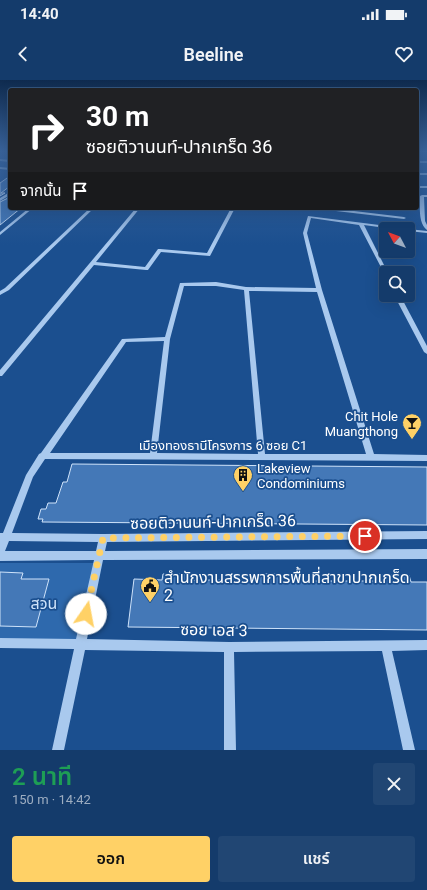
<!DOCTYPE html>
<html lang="th">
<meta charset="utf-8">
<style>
:root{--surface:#143b6b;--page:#214673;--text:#f1f3f6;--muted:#9dadc1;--line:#33557e;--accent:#ffd166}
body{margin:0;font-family:Roboto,"Noto Sans Thai",sans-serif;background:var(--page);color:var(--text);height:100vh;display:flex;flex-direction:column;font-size:15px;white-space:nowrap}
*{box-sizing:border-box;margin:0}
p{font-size:13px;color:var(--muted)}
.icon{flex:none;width:22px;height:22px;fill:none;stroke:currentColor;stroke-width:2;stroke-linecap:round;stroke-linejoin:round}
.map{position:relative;height:670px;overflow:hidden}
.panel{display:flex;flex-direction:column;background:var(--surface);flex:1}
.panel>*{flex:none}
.guide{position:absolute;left:8px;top:8px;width:411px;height:122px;border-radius:4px;box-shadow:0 4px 16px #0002,0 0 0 1px var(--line);background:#202124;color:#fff;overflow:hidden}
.needle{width:26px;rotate:311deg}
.controls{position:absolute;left:379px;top:142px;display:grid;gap:8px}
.controls a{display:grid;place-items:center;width:36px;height:36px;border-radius:4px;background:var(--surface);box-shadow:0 4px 16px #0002,0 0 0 1px var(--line);font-size:20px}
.pin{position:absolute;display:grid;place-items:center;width:34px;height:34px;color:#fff;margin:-17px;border:2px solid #fff;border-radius:50%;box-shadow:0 1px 4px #0007}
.me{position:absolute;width:44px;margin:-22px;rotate:12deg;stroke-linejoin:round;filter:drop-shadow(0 0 3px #0008)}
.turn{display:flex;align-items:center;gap:14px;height:84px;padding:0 12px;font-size:18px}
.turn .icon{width:52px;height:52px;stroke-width:2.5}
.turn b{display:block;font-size:28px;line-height:34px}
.then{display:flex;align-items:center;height:38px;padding:0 12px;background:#0003;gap:8px;font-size:15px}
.round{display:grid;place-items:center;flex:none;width:42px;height:42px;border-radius:4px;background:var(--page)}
.head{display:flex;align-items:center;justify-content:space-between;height:68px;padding:0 12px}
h1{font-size:24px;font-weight:600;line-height:30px;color:#1e9e55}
.button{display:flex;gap:8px;margin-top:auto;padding:8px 12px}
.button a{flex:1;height:46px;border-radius:4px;background:var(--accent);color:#111;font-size:16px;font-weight:600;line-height:46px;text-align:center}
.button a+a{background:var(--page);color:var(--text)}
.status{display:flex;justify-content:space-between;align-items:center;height:28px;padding:0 20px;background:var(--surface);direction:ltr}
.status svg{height:11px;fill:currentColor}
header{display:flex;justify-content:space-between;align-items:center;height:52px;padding:0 12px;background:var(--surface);font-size:18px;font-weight:600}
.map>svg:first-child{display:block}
</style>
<div class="status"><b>14:40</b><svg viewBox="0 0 49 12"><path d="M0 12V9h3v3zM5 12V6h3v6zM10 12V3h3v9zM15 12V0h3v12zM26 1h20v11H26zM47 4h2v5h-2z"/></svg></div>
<header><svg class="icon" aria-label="back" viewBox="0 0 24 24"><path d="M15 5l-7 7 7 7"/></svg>Beeline<svg class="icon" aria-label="heart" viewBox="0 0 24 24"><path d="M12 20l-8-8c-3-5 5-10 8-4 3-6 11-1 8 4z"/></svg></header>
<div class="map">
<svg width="427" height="670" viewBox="0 0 427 670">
<rect width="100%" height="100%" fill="#1b4f8f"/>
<path fill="#2e69ad" d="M 0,483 L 96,483 L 80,563 L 0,562 Z"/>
<path fill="#4478b7" stroke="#cfe3fa" d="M 10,96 L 10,106 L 1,113 L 5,113 L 0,116 L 0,103 Z
M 10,117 L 10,128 L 21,128 L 0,145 L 0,122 Z
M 72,384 L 427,387 L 427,445 L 42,442 L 43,439 L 38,439 L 41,429 L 46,429 L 48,423 L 56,423 L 63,402 L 67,402 Z
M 0,492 L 23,493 L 21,499 L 49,499 L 36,547 L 0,546 Z
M 163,494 L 189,494 L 189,500 L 252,500 L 251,494 L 279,494 L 279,501 L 382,501 L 381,495 L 409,495 L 411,502 L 427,502 L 427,550 L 128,547 L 134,499 L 162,500 Z"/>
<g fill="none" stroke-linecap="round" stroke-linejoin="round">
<path fill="#a9c9ee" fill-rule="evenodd" d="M 417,71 L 427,71 L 427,72 L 417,72 Z
M 0,79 L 10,80 L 10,82 L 0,81 Z
M 417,81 L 427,81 L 427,83 L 417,83 Z
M 0,87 L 10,88 L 10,90 L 0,89 Z
M 417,93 L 427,93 L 427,95 L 417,95 Z
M 417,106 L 427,106 L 427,108 L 417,108 Z
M 10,112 L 10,115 L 0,121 L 0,118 Z
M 422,115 L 427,115 L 427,117 L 424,117 L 425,141 L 427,145 L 427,150 C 418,143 420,127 420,116 Z
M 29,128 L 33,128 L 0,155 L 0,152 Z
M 90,128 L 94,128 L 9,210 L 0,215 L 0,211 L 5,208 Z
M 136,128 L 140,128 L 96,182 L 145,187 L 158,169 L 160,169 L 207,173 L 231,128 L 235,128 L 210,176 L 161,172 L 148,190 L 146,190 L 94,185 L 2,296 L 0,296 L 0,290 Z
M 317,128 L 329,128 L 404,137 L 406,138 L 404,139 L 319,129 Z
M 308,136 L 403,148 L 405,149 L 393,149 L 364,145 L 388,193 L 386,193 L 386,194 L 384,193 L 359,145 L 311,138 L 307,153 L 322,210 L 374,374 L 427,375 L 427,381 L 45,379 L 33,397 L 12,453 L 103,454 L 427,451 L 427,459 L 107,462 L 105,471 L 427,469 L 427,479 L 103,480 L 87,559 L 229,562 L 427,560 L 427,570 L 392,571 L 415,670 L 403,670 L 382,571 L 234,572 L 236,670 L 224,670 L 224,572 L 85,570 L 64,670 L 52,670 L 74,569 L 0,568 L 0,558 L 76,559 L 94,480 L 0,481 L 0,453 L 3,453 L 26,395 L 39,374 L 41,373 L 122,259 L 165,257 L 180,203 L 216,202 L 246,207 L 316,208 L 303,153 ZM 184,206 L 216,206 L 244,210 L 258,374 L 157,373 L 170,259 ZM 249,211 L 317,212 L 366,374 L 265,374 ZM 164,261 L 150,373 L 50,373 L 126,262 ZM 9,461 L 98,462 L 96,471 L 5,471 Z
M 407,149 L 408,149 L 427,151 L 427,153 L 408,151 L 408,149 Z
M 394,215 L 400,215 L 427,266 L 427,274 L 424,272 Z"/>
</g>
<linearGradient id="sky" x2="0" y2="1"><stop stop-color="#0f2b4f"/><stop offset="0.43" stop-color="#39639b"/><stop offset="1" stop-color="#39639b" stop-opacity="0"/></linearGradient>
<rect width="427" height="165" fill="url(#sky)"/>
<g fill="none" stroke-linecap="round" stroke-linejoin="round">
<path stroke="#ffd166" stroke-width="7" stroke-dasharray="0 12.6" d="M 86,534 L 103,458 L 365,456"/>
</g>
<defs>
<g id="bar-pin" transform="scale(1)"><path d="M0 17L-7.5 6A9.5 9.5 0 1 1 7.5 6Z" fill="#ffd166" stroke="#1b4f8f"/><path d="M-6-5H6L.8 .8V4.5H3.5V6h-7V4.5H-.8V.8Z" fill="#111"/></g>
<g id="building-pin" transform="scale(1)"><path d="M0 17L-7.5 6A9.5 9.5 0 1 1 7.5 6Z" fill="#ffd166" stroke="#1b4f8f"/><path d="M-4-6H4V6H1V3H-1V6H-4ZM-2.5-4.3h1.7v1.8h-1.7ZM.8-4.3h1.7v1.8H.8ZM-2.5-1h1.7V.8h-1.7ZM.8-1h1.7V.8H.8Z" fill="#111"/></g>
<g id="civic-pin" transform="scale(1)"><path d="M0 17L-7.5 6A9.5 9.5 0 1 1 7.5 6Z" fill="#ffd166" stroke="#1b4f8f"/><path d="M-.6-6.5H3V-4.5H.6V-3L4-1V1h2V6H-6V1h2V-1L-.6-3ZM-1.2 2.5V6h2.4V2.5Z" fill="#111"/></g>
</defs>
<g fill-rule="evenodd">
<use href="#bar-pin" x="412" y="343"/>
<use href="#building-pin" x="243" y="395"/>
<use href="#civic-pin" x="150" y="506"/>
</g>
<g text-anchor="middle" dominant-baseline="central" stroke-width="3.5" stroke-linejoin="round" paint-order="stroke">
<g font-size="13" fill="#fff" stroke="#1b4f8f" text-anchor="end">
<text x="398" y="336">Chit Hole<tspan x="398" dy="15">Muangthong</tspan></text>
<text x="257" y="388" text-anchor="start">Lakeview<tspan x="257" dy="15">Condominiums</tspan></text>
</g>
<g font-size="13" fill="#fff" stroke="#1b4f8f">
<text x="223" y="365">เมืองทองธานีโครงการ 6 ซอย C1</text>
</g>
<g font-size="16" fill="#fff" stroke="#1b4f8f">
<text transform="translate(213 442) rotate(-1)">ซอยติวานนท์-ปากเกร็ด 36</text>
<text transform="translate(214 550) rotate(1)">ซอย เอส 3</text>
</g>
<g font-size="16" fill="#fff" stroke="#1b4f8f" text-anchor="start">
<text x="164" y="497">สำนักงานสรรพาการพื้นที่สาขาปากเกร็ด<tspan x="164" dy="18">2</tspan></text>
</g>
<g font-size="16" fill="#cfe3fa" stroke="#1b4f8f">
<text x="44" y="523">สวน</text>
</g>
</g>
</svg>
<div class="controls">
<a><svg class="needle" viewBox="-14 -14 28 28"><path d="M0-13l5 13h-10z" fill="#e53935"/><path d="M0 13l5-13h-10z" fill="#9dadc1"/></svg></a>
<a><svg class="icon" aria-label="search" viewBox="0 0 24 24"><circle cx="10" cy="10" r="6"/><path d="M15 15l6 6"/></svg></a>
</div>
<div class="pin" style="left:365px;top:456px;background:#d93025"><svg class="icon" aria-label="arrive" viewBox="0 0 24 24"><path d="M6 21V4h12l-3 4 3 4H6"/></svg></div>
<svg class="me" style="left:86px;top:534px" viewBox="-20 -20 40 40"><circle r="19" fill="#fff"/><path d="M0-13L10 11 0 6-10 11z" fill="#ffd166"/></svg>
<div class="guide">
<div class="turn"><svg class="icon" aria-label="right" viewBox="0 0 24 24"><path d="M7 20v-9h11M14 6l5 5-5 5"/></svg><div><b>30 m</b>ซอยติวานนท์-ปากเกร็ด 36</div></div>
<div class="then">จากนั้น<svg class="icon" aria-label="arrive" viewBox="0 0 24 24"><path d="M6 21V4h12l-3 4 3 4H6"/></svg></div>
</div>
</div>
<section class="panel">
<div class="head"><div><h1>2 นาที</h1><p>150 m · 14:42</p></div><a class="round"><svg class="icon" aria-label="close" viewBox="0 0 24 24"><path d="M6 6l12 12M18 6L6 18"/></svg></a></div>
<div class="button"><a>ออก</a><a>แชร์</a></div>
</section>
